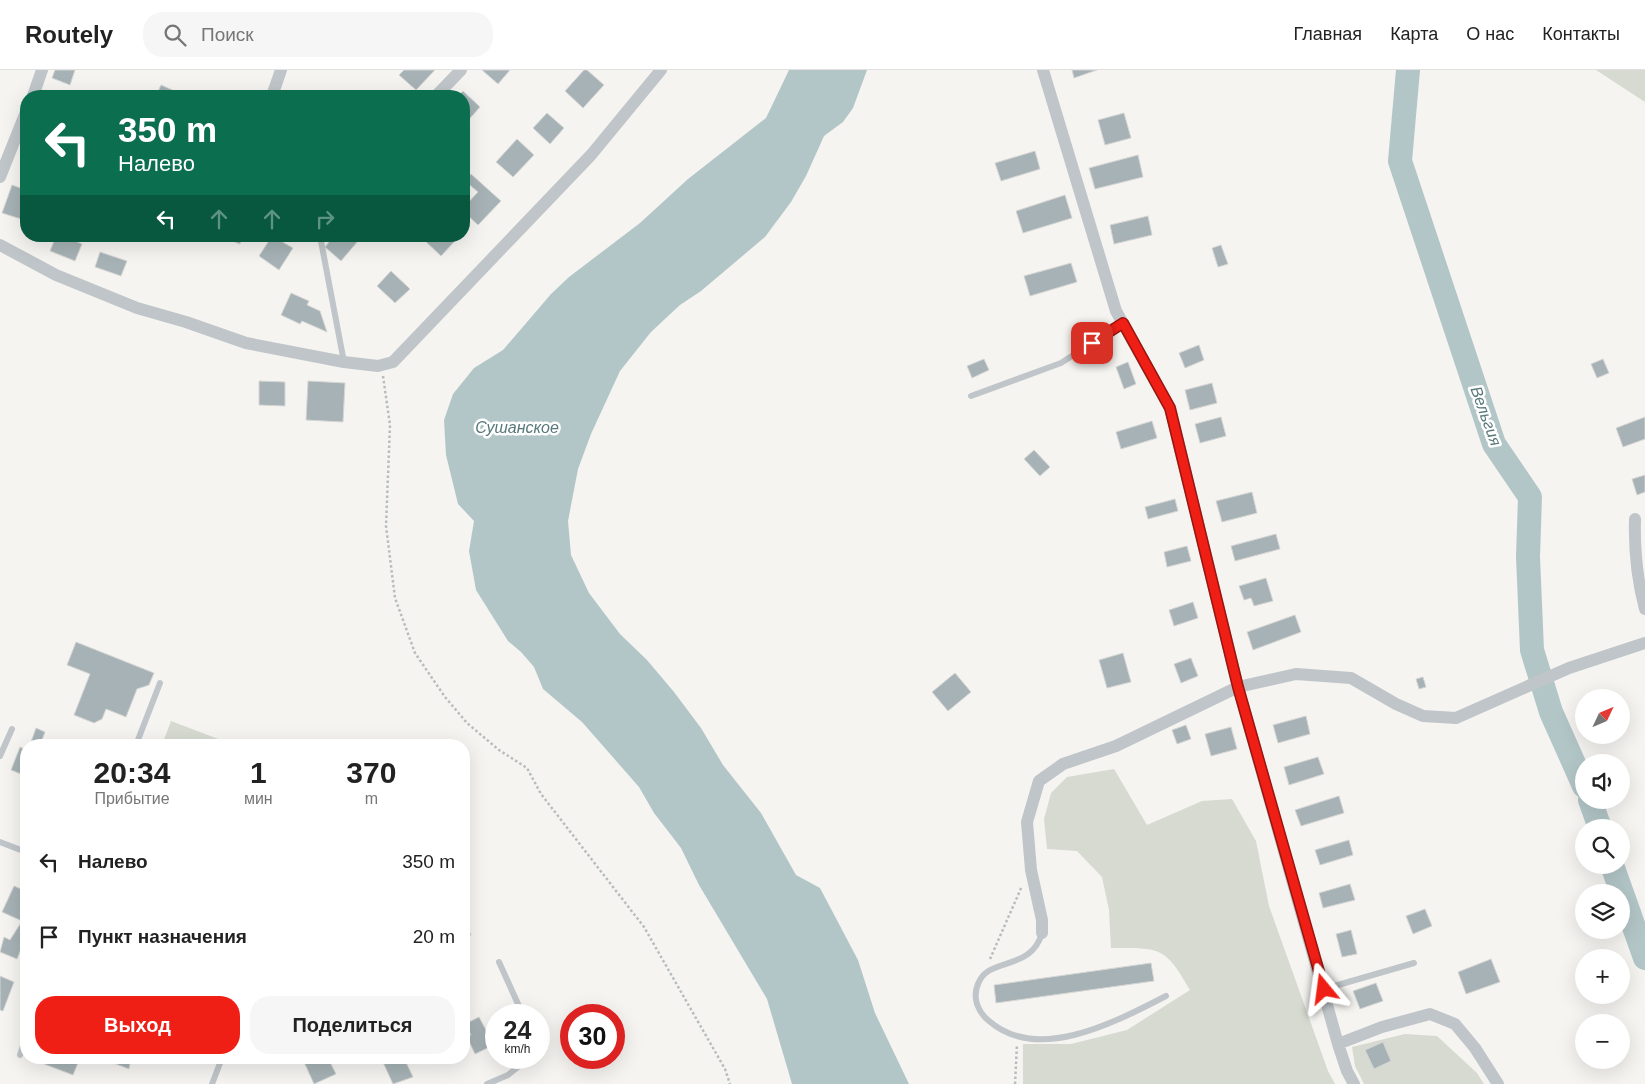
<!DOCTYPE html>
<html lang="ru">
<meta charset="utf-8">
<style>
:root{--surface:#fff;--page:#f6f6f6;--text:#222;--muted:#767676;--line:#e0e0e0;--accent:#f01f16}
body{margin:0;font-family:Helvetica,sans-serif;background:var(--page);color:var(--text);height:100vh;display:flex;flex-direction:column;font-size:19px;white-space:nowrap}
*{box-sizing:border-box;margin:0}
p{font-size:16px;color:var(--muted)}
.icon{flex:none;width:28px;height:28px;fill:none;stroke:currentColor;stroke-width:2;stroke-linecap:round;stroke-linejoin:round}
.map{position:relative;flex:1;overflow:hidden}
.side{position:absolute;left:20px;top:669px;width:450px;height:325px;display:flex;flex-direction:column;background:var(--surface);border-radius:20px;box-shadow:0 5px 20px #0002}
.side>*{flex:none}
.guide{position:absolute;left:20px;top:20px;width:450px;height:152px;border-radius:20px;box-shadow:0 5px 20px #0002;background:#0b6e4f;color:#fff;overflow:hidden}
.needle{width:32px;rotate:46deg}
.controls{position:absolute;left:1575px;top:619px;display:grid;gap:10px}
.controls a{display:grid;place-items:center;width:55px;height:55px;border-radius:50%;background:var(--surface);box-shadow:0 5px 20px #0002;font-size:25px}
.speed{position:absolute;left:485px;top:934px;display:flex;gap:10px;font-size:25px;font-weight:700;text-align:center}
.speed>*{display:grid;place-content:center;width:65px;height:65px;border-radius:50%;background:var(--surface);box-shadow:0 5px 20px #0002;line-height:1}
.speed small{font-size:12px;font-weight:400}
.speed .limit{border:8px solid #d22;background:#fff;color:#111}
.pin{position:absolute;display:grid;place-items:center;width:42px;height:42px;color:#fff;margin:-21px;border-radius:10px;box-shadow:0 2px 8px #0006}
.me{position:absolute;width:55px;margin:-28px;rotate:344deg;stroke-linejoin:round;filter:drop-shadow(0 0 4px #0008)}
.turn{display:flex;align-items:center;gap:18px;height:105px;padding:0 15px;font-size:22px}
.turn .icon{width:65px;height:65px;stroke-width:2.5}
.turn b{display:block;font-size:35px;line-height:42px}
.lanes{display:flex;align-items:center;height:48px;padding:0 15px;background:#0003;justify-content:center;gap:25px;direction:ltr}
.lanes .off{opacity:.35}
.eta{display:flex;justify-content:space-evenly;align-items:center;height:85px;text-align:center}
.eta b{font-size:30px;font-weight:800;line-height:35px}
.cta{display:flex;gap:10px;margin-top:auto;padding:10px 15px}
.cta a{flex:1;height:58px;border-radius:20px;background:var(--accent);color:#fff;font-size:20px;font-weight:800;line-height:58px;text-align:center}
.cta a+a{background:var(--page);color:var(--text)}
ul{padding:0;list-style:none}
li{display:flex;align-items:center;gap:15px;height:75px;padding:0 15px}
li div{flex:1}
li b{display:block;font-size:19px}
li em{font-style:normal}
header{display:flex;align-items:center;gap:30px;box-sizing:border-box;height:70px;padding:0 25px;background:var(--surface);border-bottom:1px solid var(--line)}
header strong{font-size:24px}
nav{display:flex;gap:28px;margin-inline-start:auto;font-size:18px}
.search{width:350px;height:45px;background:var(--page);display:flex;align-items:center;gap:12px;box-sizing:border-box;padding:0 18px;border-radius:20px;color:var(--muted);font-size:19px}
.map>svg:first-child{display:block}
</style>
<header>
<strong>Routely</strong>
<div class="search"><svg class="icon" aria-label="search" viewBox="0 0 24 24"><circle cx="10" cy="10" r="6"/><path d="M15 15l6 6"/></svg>Поиск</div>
<nav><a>Главная</a><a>Карта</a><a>О нас</a><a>Контакты</a></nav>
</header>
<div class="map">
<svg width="1645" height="1014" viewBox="0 0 1645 1014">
<rect width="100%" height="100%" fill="#f5f4f1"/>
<path fill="#d6dad0" d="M 1596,0 L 1645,0 L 1645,32 Z
M 171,651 L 234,675 L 162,675 Z
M 1114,699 L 1147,755 L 1202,731 L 1232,729 L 1256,771 L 1269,836 L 1328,1001 L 1335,1014 L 1023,1014 L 1023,974 L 1071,974 L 1127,960 L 1190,920 C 1165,876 1160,878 1111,878 L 1109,840 L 1102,807 L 1077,781 L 1047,779 L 1044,749 L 1051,723 L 1067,707 Z
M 1405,964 L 1437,966 L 1477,1003 L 1484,1014 L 1364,1014 L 1355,996 L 1352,977 Z"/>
<path fill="#b3c6c7" d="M 789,0 L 867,0 L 853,38 L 843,52 L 824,66 L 806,106 L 791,132 L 765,167 L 701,221 L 680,235 L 651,262 L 620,301 L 591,364 L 578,399 L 568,451 L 571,485 L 589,523 L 620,564 L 647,590 L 674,622 L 701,658 L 723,695 L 761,743 L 796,805 L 820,818 L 858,890 L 875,943 L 909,1014 L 792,1014 L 767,929 L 699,815 L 681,778 L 654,743 L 639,717 L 582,652 L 543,619 L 534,597 L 521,582 L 508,571 L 476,520 L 469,481 L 474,451 L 458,434 L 446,385 L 444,350 L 453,324 L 474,298 L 503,280 L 551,224 L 569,207 L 640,153 L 688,109 L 766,48 Z"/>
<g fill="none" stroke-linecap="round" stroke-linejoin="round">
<path stroke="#b3c6c7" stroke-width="24" d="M 1408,0 L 1400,91 L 1494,374 L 1530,427 L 1528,487 L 1532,580 L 1551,642 L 1584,716
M 1590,730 L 1600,758
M 1612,795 L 1645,888"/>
</g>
<path fill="#a6b2b5" stroke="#d6d6d4" d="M 55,0 L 75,0 L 70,15 L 52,8 Z
M 404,0 L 435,0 L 416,20 L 399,5 Z
M 482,0 L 510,0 L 498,14 Z
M 584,0 L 587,0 L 604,15 L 583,38 L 565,21 Z
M 1072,0 L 1097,0 L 1074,8 Z
M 161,15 L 186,26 L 156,26 Z
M 463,21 L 480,37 L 464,55 L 464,26 L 458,26 Z
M 547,43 L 564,58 L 550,74 L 533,58 Z
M 1124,43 L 1131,68 L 1105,75 L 1098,50 Z
M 517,69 L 534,85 L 513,107 L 496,92 Z
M 1035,81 L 1040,99 L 1001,111 L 995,93 Z
M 1138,85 L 1143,107 L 1095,119 L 1089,98 Z
M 471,104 L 501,131 L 478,155 L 464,142 L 464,137 L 478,122 L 465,111 Z
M 12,115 L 26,120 L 26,133 L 21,149 L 2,143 Z
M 1065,125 L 1072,148 L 1023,163 L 1016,141 Z
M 1148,146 L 1152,165 L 1114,174 L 1110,155 Z
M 56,166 L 64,166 L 82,174 L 75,191 L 50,181 Z
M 219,166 L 242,166 L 240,174 Z
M 272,166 L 293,178 L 279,200 L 259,186 Z
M 334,166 L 353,166 L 358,171 L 341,191 L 325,177 Z
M 448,166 L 454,172 L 441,186 L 421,167 Z
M 1221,175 L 1228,194 L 1218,197 L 1212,178 Z
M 100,182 L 127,191 L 121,206 L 95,197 Z
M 1071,193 L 1077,212 L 1030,226 L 1024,206 Z
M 391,201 L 410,219 L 395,233 L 377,216 Z
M 291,223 L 309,231 L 307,235 L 320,241 L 327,262 L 302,251 L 300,254 L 281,245 Z
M 1199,275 L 1204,290 L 1185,298 L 1179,283 Z
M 984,289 L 989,300 L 972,308 L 967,296 Z
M 1603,289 L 1609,303 L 1597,308 L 1591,294 Z
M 1128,292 L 1136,314 L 1124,319 L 1116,297 Z
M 259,311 L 285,312 L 285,336 L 259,335 Z
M 308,311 L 345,313 L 343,352 L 306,350 Z
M 1212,313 L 1217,333 L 1190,340 L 1185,320 Z
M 1221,347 L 1226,366 L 1200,373 L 1195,354 Z
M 1645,347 L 1645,369 L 1623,377 L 1616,358 Z
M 1152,351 L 1157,368 L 1121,379 L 1116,362 Z
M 1034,380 L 1050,397 L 1040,406 L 1024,389 Z
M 1645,405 L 1645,422 L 1637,425 L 1632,409 Z
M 1252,422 L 1257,443 L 1222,452 L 1216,431 Z
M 1175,429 L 1178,441 L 1148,449 L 1145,437 Z
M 1276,464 L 1280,479 L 1235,491 L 1231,476 Z
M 1187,476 L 1191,491 L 1167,497 L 1164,482 Z
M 1266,508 L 1273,531 L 1254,536 L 1251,528 L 1244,530 L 1239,516 Z
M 1193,532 L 1198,548 L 1174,556 L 1169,540 Z
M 1295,545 L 1301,562 L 1253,580 L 1247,562 Z
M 76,572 L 154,603 L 149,615 L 137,619 L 126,647 L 106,639 L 102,649 L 94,653 L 74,645 L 90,604 L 67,595 Z
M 1123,583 L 1131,612 L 1107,618 L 1099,590 Z
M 1191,588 L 1198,606 L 1181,613 L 1174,594 Z
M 955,603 L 971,622 L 948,641 L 932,622 Z
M 1423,607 L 1426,617 L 1419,619 L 1416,609 Z
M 1306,646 L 1310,664 L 1278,673 L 1273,655 Z
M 1186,655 L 1191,669 L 1177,674 L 1172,660 Z
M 1231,657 L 1237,679 L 1211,686 L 1205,664 Z
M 36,658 L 45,662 L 40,675 L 30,675 Z
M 20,677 L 26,680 L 26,706 L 11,700 Z
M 1318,687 L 1324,704 L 1289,715 L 1284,697 Z
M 1339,726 L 1344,743 L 1301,756 L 1295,740 Z
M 1349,770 L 1353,785 L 1320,795 L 1315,780 Z
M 1350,814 L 1355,830 L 1323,838 L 1319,823 Z
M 14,816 L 26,821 L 26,881 L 21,879 L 17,889 L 0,882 L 4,867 L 10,870 L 22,851 L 2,842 Z
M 1425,839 L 1432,856 L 1413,864 L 1406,846 Z
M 464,850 L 471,865 L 464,869 Z
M 1351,860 L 1357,884 L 1342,887 L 1336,864 Z
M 1491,889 L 1500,912 L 1466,924 L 1458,902 Z
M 1151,893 L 1154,911 L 996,933 L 994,915 Z
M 0,906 L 14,912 L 3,941 L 0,940 Z
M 1376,913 L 1383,931 L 1360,939 L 1353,921 Z
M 479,947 L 487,962 L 490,961 L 496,974 L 475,984 L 467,967 L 471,965 L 465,954 Z
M 1383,972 L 1391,991 L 1374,999 L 1365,980 Z
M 46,988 L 80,988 L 73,1005 L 44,994 Z
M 100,988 L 115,988 L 130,994 L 129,999 Z
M 313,988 L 328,988 L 336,1004 L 314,1014 L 304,992 Z
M 381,988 L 404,988 L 413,1007 L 393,1014 Z"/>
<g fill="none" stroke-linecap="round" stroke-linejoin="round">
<path stroke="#b7bcbd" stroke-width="2.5" stroke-dasharray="2.5 2.5" stroke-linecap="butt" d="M 383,306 L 390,355 L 386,456 L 395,528 L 415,583 L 445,627 L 467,653 L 499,680 L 527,698 L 541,724 L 644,857 L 725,999 L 730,1014
M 990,889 L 1022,816
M 1015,1014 L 1017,974"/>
<path stroke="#bfc5c8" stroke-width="6" d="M 320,166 L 344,292
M 971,326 L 1061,293 L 1123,253
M 136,675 L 160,613
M 0,686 L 12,659
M 0,772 L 26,782
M 1042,863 C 1031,902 988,886 978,914 C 972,928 978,942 989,951 C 1039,994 1117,951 1166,926
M 499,892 L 523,945
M 1324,919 L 1414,893
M 20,985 L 26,967
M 212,1014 L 222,988
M 487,1014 L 508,1005 L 529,988"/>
<path stroke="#bfc5c8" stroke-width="12" d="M 1043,0 L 1116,241 L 1170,338 L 1238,617 L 1338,974 L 1347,1001 L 1354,1014
M 33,26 L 42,0
M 272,26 L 281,0
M 436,26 L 461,0
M 0,107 L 26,42
M 0,175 L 56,205 L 137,238 L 186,252 L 246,273 L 344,292 L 378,296 L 393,292 L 591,85 L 661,0
M 1635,449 C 1634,481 1637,509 1645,539
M 1042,863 L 1042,850 L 1031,800 L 1027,752 L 1039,711 L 1063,694 L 1116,676 L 1238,617 L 1296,604 L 1351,608 L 1396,634 L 1423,646 L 1456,648 L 1569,598 L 1645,573
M 1338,974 L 1382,957 L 1430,944 L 1455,954 L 1475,978 L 1498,1014"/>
</g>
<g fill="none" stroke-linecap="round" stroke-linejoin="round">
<g stroke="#9c140e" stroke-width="12">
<path id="route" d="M 1092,273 L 1123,253 L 1170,338 L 1238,617 L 1324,919"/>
</g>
<use href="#route" stroke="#f01f16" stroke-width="9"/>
</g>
<g text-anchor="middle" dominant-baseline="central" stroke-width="5" stroke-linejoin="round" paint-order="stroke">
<g font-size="16" font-style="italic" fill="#58787b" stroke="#fff">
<text transform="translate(1486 346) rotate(70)">Вельгия</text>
<text x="517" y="357">Сушанское</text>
</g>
</g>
</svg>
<div class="controls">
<a><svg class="needle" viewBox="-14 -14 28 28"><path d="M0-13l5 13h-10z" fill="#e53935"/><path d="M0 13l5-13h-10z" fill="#767676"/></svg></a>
<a><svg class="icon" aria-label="sound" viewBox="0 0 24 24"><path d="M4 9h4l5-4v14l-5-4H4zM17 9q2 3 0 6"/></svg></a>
<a><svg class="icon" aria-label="search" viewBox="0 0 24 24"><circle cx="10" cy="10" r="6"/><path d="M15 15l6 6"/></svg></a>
<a><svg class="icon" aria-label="layers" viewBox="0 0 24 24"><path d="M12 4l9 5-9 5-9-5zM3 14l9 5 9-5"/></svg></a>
<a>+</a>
<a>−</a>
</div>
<div class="speed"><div>24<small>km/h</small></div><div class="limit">30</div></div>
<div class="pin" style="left:1092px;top:273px;background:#d93025"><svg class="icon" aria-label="arrive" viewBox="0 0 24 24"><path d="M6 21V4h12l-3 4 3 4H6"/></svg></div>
<svg class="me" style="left:1324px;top:919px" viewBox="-20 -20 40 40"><path d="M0-17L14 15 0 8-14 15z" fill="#f01f16" stroke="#fff" stroke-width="4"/></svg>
<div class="guide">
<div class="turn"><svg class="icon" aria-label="left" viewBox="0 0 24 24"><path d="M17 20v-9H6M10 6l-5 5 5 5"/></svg><div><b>350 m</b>Налево</div></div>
<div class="lanes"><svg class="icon" aria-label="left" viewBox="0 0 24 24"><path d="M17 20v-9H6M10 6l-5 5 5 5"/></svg><svg class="icon off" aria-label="ahead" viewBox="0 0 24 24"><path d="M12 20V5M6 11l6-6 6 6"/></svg><svg class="icon off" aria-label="ahead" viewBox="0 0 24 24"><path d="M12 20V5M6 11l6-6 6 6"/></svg><svg class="icon off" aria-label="right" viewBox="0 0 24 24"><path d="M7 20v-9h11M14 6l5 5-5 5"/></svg></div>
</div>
<section class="side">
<div class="eta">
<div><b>20:34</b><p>Прибытие</p></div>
<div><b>1</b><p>мин</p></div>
<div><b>370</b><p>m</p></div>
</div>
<ul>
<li><svg class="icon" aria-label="left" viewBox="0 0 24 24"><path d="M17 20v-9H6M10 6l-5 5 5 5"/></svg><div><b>Налево</b></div><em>350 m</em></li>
<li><svg class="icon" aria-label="arrive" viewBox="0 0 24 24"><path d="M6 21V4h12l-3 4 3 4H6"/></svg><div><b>Пункт назначения</b></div><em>20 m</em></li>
</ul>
<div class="cta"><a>Выход</a><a>Поделиться</a></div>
</section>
</div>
